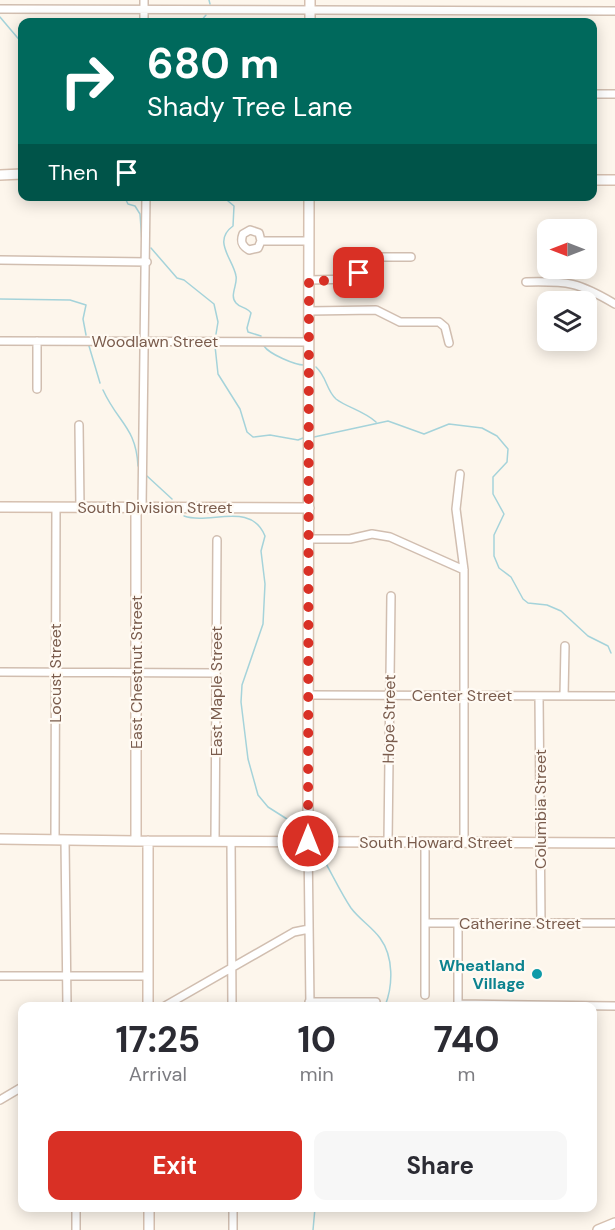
<!DOCTYPE html>
<style>
:root{--surface:#fff;--page:#f7f7f7;--text:#2b2b33;--muted:#7c7c81;--accent:#d93025}
body{margin:0;font-family:"DM Sans",sans-serif;background:var(--page);color:var(--text);height:100vh;display:flex;flex-direction:column;font-size:22px;white-space:nowrap}
*{box-sizing:border-box;margin:0}
p{font-size:20px;color:var(--muted)}
.icon{flex:none;width:33px;height:33px;fill:none;stroke:currentColor;stroke-width:2;stroke-linecap:round;stroke-linejoin:round}
.map{position:relative;flex:1;overflow:hidden}
.sheet{position:absolute;left:18px;top:1002px;width:579px;height:210px;display:flex;flex-direction:column;background:var(--surface);border-radius:12px;box-shadow:0 3px 15px #0003}
.sheet>*{flex:none}
.hud{position:absolute;left:18px;top:18px;width:579px;height:183px;border-radius:12px;box-shadow:0 3px 15px #0003;background:#00695c;color:#fff;overflow:hidden}
.needle{width:39px;rotate:270deg}
.fabs{position:absolute;left:537px;top:219px;display:grid;gap:12px}
.fabs a{display:grid;place-items:center;width:60px;height:60px;border-radius:12px;background:var(--surface);box-shadow:0 3px 15px #0003;font-size:30px}
.pin{position:absolute;display:grid;place-items:center;width:51px;height:51px;color:#fff;margin:-26px;border-radius:12px;box-shadow:0 3px 9px #0006}
.me{position:absolute;width:66px;margin:-33px;rotate:0deg;stroke-linejoin:round;filter:drop-shadow(0 0 4px #0008)}
.turn{display:flex;align-items:center;gap:21px;height:126px;padding:0 30px;font-size:27px}
.turn .icon{width:78px;height:78px;stroke-width:2.5}
.turn b{display:block;font-size:42px;line-height:51px}
.then{display:flex;align-items:center;height:57px;padding:0 30px;background:#0003;gap:12px;font-size:22px}
.eta{display:flex;justify-content:space-evenly;align-items:center;height:102px;text-align:center}
.eta b{font-size:36px;font-weight:700;line-height:42px}
.primary-button{display:flex;gap:12px;margin-top:auto;padding:12px 30px}
.primary-button a{flex:1;height:69px;border-radius:12px;background:var(--accent);color:#fff;font-size:24px;font-weight:700;line-height:69px;text-align:center}
.primary-button a+a{background:var(--page);color:var(--text)}
.map>svg:first-child{display:block}
</style>
<div class="map">
<svg width="615" height="1230" viewBox="0 0 615 1230">
<rect width="100%" height="100%" fill="#fdf6ec"/>
<g fill="none" stroke-linecap="round" stroke-linejoin="round">
<path stroke="#a5d3da" stroke-width="1.5" d="M 209,0 L 210,4
M 0,17 L 22,43
M 181,22 L 180,19 L 201,21 L 206,15
M 124,196 L 128,204 L 135,206 L 140,214 L 142,242
M 222,196 L 234,206 L 233,226 C 212,241 233,259 236,276 C 238,284 229,296 236,303 C 240,308 247,307 251,313 L 247,328 L 248,332 L 261,336
M 151,248 L 177,278 L 184,280 L 214,304 L 218,322 L 216,334
M 0,299 L 70,300 L 86,305 L 83,319 L 86,335
M 89,346 L 100,383
M 215,346 L 218,374 L 240,409 L 247,432 L 253,437 L 270,435 L 298,440 L 303,438
M 264,346 C 269,354 295,365 304,365
M 316,367 C 327,377 326,390 336,399 C 346,407 364,411 376,422
M 103,390 C 118,423 136,427 138,466
M 314,437 L 388,421 L 424,434 L 449,424 L 482,428 L 497,436 L 508,449 L 507,462 L 493,477 L 493,494 L 504,514 L 494,535 L 494,556 L 499,568 L 511,577 L 523,599 L 528,603 L 547,605 L 561,611 L 588,636 L 608,646 L 611,653
M 147,476 L 172,499
M 184,516 C 210,525 251,501 265,536 L 261,551 L 265,584 L 263,624 L 242,685 L 241,702 L 248,759 L 258,795 L 268,807 L 298,826
M 318,850 C 330,869 339,890 351,908 C 359,919 372,927 380,938 C 394,957 393,986 385,1006
M 313,1230 L 315,1208"/>
<g stroke="#d1beb0" stroke-width="10">
<path id="street" d="M 0,9 L 615,11
M 144,22 L 144,0
M 592,94 L 615,94
M 261,241 L 258,248 L 249,250 C 242,246 240,242 243,234 L 250,230 L 259,233 L 261,241 L 309,241
M 0,260 L 147,262
M 309,280 L 354,279 L 368,257 L 411,257
M 526,282 C 568,281 578,282 615,304
M 309,311 L 376,310 L 400,322 L 439,322 L 445,327 L 449,343
M 0,341 L 309,342
M 37,389 L 37,341
M 79,425 L 80,507
M 460,474 L 456,509 L 464,570 L 464,842
M 142,508 L 146,196
M 309,539 L 350,539 L 372,534 L 390,537 L 464,570
M 0,672 L 216,673
M 309,695 L 615,696
M 539,696 L 541,923
M 564,696 L 565,646
M 55,840 L 56,507
M 65,840 L 67,1006
M 215,841 L 217,540
M 231,841 L 232,1006
M 308,841 L 310,1006
M 388,842 L 391,596
M 425,842 L 425,995
M 426,923 L 615,923
M 458,923 L 458,1004 L 615,1006
M 0,976 L 148,976
M 309,1002 L 376,1002
M 165,1006 L 294,932 L 309,929
M 0,1100 L 22,1087
M 76,1208 L 76,1230
M 233,1208 L 233,1230"/>
</g>
<g stroke="#d6c0b0" stroke-width="12">
<path id="secondary" d="M 310,22 L 310,0
M 0,175 L 22,174
M 592,180 L 615,180
M 0,507 L 309,508
M 136,508 L 136,841 L 615,843
M 0,839 L 136,841
M 148,841 L 148,1006
M 308,841 L 309,196
M 149,1208 L 149,1230
M 598,1230 L 615,1223"/>
</g>
<use href="#street" stroke="#fff" stroke-width="7"/>
<use href="#secondary" stroke="#fff" stroke-width="9"/>
</g>
<g fill="none" stroke-linecap="round" stroke-linejoin="round">
<path stroke="#d93025" stroke-width="10" stroke-dasharray="0 18" d="M 308,841 L 309,280 C 325,280 348,285 359,273"/>
</g>
<circle fill="#0f9aa8" stroke="#fffaf3" stroke-width="2" cx="537" cy="974" r="6"/>
<g text-anchor="middle" dominant-baseline="central" stroke-width="4.5" stroke-linejoin="round" paint-order="stroke">
<g font-size="16" fill="#7a5c4d" stroke="#fffaf3">
<text x="155" y="341">Woodlawn Street</text>
<text x="155" y="507">South Division Street</text>
<text transform="translate(136 672) rotate(-90)">East Chestnut Street</text>
<text transform="translate(55 673) rotate(-90)">Locust Street</text>
<text transform="translate(216 691) rotate(-90)">East Maple Street</text>
<text x="462" y="695">Center Street</text>
<text transform="translate(389 719) rotate(-89)">Hope Street</text>
<text transform="translate(540 809) rotate(-90)">Columbia Street</text>
<text x="436" y="842">South Howard Street</text>
<text x="520" y="923">Catherine Street</text>
</g>
<g font-size="16" font-weight="bold" fill="#0d838f" stroke="#fffaf3" text-anchor="end">
<text x="525" y="965">Wheatland<tspan x="525" dy="18">Village</tspan></text>
</g>
</g>
</svg>
<div class="fabs">
<a><svg class="needle" viewBox="-14 -14 28 28"><path d="M0-13l5 13h-10z" fill="#e53935"/><path d="M0 13l5-13h-10z" fill="#7c7c81"/></svg></a>
<a><svg class="icon" aria-label="layers" viewBox="0 0 24 24"><path d="M12 4l9 5-9 5-9-5zM3 14l9 5 9-5"/></svg></a>
</div>
<div class="pin" style="left:359px;top:273px;background:#d93025"><svg class="icon" aria-label="arrive" viewBox="0 0 24 24"><path d="M6 21V4h12l-3 4 3 4H6"/></svg></div>
<svg class="me" style="left:308px;top:841px" viewBox="-20 -20 40 40"><circle r="17" fill="#d93025" stroke="#fff" stroke-width="3"/><path d="M0-11L8 9 0 5-8 9z" fill="#fff"/></svg>
<div class="hud">
<div class="turn"><svg class="icon" aria-label="right" viewBox="0 0 24 24"><path d="M7 20v-9h11M14 6l5 5-5 5"/></svg><div><b>680 m</b>Shady Tree Lane</div></div>
<div class="then">Then<svg class="icon" aria-label="arrive" viewBox="0 0 24 24"><path d="M6 21V4h12l-3 4 3 4H6"/></svg></div>
</div>
<section class="sheet">
<div class="eta">
<div><b>17:25</b><p>Arrival</p></div>
<div><b>10</b><p>min</p></div>
<div><b>740</b><p>m</p></div>
</div>
<div class="primary-button"><a>Exit</a><a>Share</a></div>
</section>
</div>
